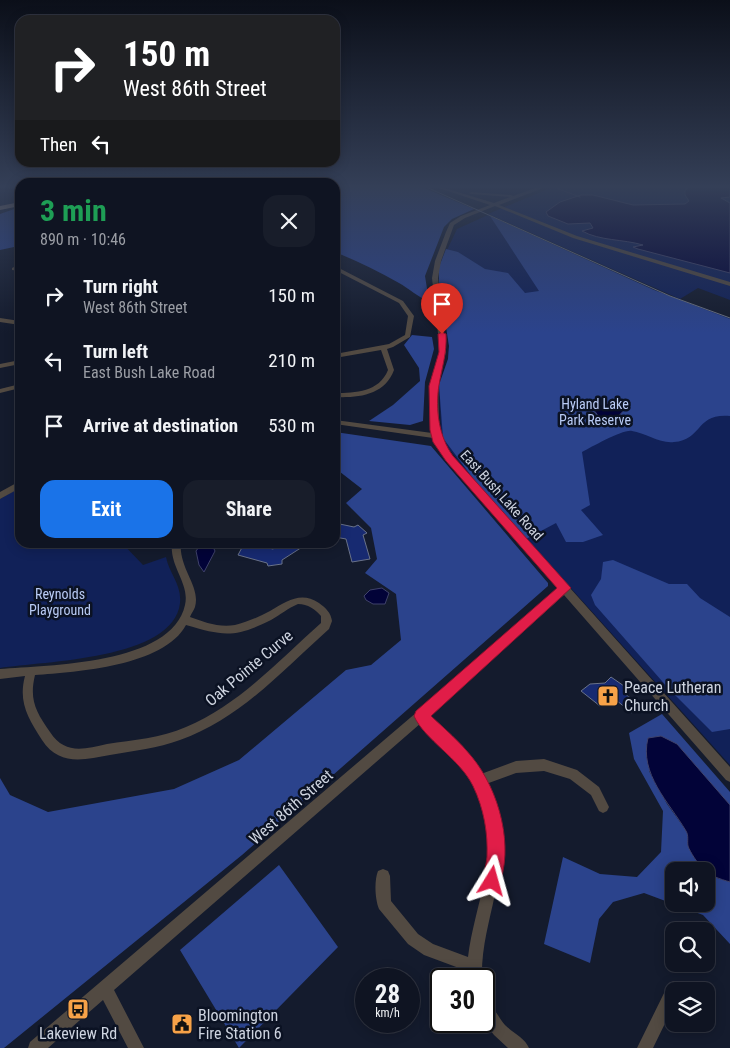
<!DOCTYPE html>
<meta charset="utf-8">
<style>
:root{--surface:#0f1422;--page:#181d2a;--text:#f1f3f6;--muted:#9b9ea5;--line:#2f3340;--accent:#1a73e8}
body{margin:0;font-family:"Roboto Condensed",sans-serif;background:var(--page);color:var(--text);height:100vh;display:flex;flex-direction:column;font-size:19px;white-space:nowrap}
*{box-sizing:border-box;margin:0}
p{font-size:16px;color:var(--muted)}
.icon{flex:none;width:28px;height:28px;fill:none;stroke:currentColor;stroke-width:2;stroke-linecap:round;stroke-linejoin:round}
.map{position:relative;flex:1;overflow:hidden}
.panel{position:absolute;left:15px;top:178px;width:325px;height:370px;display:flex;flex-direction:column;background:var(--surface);border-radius:15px;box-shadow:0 2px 12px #0003,0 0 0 1px var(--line)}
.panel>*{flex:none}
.banner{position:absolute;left:15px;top:15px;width:325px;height:152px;border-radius:15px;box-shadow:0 2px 12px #0003,0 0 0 1px var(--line);background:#202124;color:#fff;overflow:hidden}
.controls{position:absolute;left:665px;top:862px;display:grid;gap:10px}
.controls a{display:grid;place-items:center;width:50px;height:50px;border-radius:10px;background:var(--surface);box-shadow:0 2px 12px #0003,0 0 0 1px var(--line);font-size:25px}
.speed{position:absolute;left:355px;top:968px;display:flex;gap:10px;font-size:25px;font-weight:700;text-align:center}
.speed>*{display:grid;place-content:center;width:65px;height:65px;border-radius:50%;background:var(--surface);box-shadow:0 2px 12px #0003,0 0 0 1px var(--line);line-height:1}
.speed small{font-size:12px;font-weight:400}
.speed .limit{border:2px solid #111;border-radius:8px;background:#fff;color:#111}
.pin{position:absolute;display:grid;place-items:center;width:42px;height:42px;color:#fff;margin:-51px -21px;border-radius:50% 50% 50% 0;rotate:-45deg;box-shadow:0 0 5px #0007}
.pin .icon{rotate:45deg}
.me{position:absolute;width:55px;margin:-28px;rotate:8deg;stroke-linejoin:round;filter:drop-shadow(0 0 4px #0008)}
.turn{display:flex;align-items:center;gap:18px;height:105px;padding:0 25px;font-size:22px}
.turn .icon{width:65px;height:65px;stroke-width:2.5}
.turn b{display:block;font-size:35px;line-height:42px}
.then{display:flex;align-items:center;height:48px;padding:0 25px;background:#0003;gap:10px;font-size:19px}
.round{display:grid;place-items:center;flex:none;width:52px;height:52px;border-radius:15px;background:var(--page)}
.overview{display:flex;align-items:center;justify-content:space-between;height:85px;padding:0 25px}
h1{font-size:30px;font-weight:700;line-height:38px;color:#1e9e55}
.action{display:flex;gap:10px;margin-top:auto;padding:10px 25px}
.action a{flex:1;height:58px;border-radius:15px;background:var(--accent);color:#fff;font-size:20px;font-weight:700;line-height:58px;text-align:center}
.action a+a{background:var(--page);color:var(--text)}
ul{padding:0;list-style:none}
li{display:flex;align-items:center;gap:15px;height:65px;padding:0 25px}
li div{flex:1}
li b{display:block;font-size:19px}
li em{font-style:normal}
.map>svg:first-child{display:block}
</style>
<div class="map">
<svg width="730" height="1048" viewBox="0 0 730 1048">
<rect width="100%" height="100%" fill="#141b2d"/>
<path fill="#112158" d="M 553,187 L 730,187 L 730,300 L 698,288 L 680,299 L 488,214 Z
M 488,215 L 654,290 L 730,318 L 730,765 L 478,485 L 449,449 L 443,438 L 441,427 L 439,385 L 448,359 L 449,346 L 439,282 L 439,267 L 457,229 Z
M 20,487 L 20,542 L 122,543 L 143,565 L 166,557 C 169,573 182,585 180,603 C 174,660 43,661 0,668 L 0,499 Z"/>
<path fill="#2b438c" d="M 335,187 L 422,187 L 474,209 L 452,219 L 444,227 L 425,276 L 429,301 C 419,298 408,288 399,283 C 378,271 357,261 335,252 Z
M 20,207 L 20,252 L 14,247 L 0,250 L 0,214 Z
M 490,216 L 654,290 L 730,319 L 730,416 C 695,413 703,440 674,442 C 661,444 645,433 632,431 C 623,429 592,447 582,452 L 590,505 L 581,510 L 603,535 L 583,542 L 566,542 L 556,523 L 526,539 L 478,485 L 443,438 L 439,385 L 448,359 L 449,346 L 439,282 L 439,267 L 446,249 L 458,252 L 485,269 L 508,273 L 525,293 L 539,291 Z
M 412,335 L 432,337 L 434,349 L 425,382 L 423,421 L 410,425 L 369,421 L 393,405 L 420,381 L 419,368 L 404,345 Z
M 335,432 L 431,446 L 548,583 L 548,586 L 242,855 L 4,1048 L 0,1048 L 0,778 L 10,795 L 48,812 L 174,789 L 239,760 L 346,670 L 371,665 L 401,640 L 396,594 L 365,573 L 377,559 L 371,528 L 346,503 L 362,489 L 335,468 Z
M 613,560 L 669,584 L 687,584 L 700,598 L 730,617 L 730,729 L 712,732 L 669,689 L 595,605 L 591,595 L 601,579 L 603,562 Z
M 662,714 L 730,792 L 730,805 L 649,771 L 667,804 L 688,833 L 688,847 L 706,871 L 674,871 L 674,904 L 706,904 L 706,871 L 717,878 L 730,882 L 730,944 L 703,915 L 644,893 L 613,902 L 599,919 L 590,963 L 544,944 L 563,857 L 600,874 L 637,877 L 661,852 L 663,811 L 634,759 L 629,733 Z
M 279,865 L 338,947 L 239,1048 L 180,950 Z"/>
<path fill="#020338" stroke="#3f426a" d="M 687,187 L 730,187 L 730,197 L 721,198 L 730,203 L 730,273 L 638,249 L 633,247 L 643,245 C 623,239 600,241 582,231 L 593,228 L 590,223 L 568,224 L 548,216 L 546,212 L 560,202 L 581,195 L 593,195 L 633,205 L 685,204 L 689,201 L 685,195 L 685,190 L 688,188 Z
M 611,403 L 622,407 L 624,409 C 619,419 610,421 600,418 L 593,409 L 600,405 Z
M 205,544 L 213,547 L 215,551 L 204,572 L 199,565 L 196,551 L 199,547 Z
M 382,588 L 389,593 L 385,604 L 373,604 L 366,600 L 364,596 L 370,590 Z
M 661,736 L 677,744 L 730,805 L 730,882 C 720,879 710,876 703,869 C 698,864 690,852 688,846 C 687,841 689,836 686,831 C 669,802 639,774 648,738 Z"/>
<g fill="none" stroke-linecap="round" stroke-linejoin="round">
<path stroke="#3f426a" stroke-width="1" d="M 0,188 L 3,187
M 556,188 L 580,197"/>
</g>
<path fill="#172a71" stroke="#697289" d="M 335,523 L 354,527 L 358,525 L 367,533 L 363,535 L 370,559 L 352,562 L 346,539 L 335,537 Z
M 245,542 L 273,549 L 283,542 L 310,542 L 282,560 L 282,564 L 268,566 L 267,563 L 238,555 Z
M 611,677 L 624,686 L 625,694 L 639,704 L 632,713 L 616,700 L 612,704 L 607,699 L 600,706 L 581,691 L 590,684 L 605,683 Z"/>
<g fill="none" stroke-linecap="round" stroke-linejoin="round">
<path fill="#524a42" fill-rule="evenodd" d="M 436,187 L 441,187 L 494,203 L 510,197 L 471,194 L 469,193 L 471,192 L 511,195 L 513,196 L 538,187 L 543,187 L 543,188 L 499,205 L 577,236 L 730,282 L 730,286 L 573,238 L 495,206 L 465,218 L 454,225 L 441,261 L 438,278 L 446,352 L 438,378 L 439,430 L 442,442 L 452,457 L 566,585 L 568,585 L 570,588 L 730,767 L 730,782 L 726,780 L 564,595 L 429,716 L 465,752 L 481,774 L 516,761 L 544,759 L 577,770 L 599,787 L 609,807 L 607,811 L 603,813 L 599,811 L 591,795 L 570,779 L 544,771 L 516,773 L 486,784 C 504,819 503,858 495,894 C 489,923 481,949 482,979 L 468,979 L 467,971 L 424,955 L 408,944 L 379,909 C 375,899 374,881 378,871 L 383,869 L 388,871 L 390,876 L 391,901 L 418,934 L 433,944 L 468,957 C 471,931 479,907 484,881 C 492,841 487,798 461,765 C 449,750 434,737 421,723 L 114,990 L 144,1048 L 128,1048 L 103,1000 L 48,1048 L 28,1048 L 30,1042 L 417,712 L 558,589 L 446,461 L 434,442 L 433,438 L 335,424 L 335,420 L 432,433 L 432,378 L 440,352 L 432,278 L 435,261 L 446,232 L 450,223 L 461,216 L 490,205 Z
M 335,266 L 403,301 L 414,316 L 410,337 L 393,347 L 387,349 L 394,370 C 385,395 359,398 335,397 L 335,393 C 356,393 379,392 388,370 L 381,350 L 335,358 L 335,354 L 389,344 L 405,335 L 408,316 L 399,303 L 335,270 Z
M 14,267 L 20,267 L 20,271 L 12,270 L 12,268 Z
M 0,318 L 20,321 L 20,325 L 0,322 Z
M 20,360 L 20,364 L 0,368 L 0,364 Z
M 20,384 L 20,388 L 0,393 L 0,389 Z
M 20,481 L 20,488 L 0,499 L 0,492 Z
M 172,542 L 181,542 C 178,568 201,586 195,607 C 194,610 191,614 190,617 C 204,622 219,628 235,625 C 247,622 259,617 270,611 C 287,601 301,591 319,603 C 326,608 331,613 332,621 L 329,629 C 283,670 240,719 180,740 C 158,748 134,751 110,755 C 83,760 59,766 42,740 C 28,718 18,702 25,676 L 0,679 L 0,669 C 48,665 172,665 185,605 C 190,583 169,567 172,542 ZM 298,604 C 308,604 315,609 321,616 L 321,623 C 279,660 239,705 186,727 C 161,738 133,740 107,744 C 84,749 65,755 50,732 C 36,712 29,700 35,675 C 77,672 164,666 186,625 C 223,636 235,638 271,620 C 280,615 288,608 298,604 Z
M 674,981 L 679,983 L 681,988 L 680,991 L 674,991 L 674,1005 L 653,1048 L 637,1048 L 669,983 Z
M 484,1001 C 493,1004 498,1017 505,1025 C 513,1033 525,1038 529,1048 L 508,1048 L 494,1035 L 483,1021 Z"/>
<path fill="#9e8976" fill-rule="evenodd" d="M 20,202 L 20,206 L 0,210 L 0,206 Z"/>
<path stroke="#6a7180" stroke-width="1" d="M 426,187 L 670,296 L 730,318"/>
</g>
<linearGradient id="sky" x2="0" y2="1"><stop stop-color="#0b0f19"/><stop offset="0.56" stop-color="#343f57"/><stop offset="1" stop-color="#343f57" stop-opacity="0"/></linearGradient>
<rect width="730" height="333" fill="url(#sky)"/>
<path fill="#e11d48" stroke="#92132f" d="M 442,332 L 446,334 C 447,353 442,367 439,385 C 435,409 439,437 453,456 L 571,588 L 431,716 C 445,729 460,742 472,757 C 499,790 515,847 498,888 L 492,890 L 485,888 C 481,878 486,868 487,857 C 488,833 484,809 473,786 C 460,759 424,739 414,716 L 416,711 L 557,588 L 446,461 L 433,442 L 430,430 L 429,386 L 439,352 L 438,334 Z"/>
<defs>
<g id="church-square" transform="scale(1.125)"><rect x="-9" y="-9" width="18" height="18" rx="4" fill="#f7a248" stroke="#0b1223"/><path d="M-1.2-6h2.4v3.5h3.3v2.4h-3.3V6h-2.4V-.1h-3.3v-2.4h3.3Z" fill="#111"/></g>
<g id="bus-square" transform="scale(1.125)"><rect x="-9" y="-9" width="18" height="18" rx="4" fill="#f7a248" stroke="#0b1223"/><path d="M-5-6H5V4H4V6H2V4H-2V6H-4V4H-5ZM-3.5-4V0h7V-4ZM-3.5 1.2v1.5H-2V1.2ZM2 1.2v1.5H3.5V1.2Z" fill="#111"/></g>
<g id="civic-square" transform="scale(1.125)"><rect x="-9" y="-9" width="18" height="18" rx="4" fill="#f7a248" stroke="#0b1223"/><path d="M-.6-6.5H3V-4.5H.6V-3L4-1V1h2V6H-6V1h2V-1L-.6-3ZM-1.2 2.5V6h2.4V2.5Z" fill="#111"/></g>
</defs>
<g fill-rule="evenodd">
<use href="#church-square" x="608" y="696"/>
<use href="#bus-square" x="78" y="1009"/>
<use href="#civic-square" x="182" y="1024"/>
</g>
<g text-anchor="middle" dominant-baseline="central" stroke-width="5" stroke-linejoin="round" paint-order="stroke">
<g font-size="14" fill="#b9cbf5" stroke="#0b1223">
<text x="595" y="404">Hyland Lake<tspan x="595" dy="16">Park Reserve</tspan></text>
<text x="60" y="594">Reynolds<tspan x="60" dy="16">Playground</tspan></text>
</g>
<g font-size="14" fill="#ced4e0" stroke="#0b1223">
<text transform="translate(502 495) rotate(48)">East Bush Lake Road</text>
</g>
<g font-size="16" fill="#ced4e0" stroke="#0b1223">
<text transform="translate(249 668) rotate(-40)">Oak Pointe Curve</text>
<text transform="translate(291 807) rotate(-41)">West 86th Street</text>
</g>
<g font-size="16" fill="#ced4e0" stroke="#0b1223" text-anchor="start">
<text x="624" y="687">Peace Lutheran<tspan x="624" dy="18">Church</tspan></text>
<text x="198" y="1015">Bloomington<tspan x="198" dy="18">Fire Station 6</tspan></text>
<text x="78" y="1033" text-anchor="middle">Lakeview Rd</text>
</g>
</g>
</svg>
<div class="controls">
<a><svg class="icon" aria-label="sound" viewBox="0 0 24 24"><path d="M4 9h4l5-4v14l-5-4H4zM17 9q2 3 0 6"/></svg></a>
<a><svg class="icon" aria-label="search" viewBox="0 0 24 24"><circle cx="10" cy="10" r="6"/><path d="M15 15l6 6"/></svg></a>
<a><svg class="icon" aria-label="layers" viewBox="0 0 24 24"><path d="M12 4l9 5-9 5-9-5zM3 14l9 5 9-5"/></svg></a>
</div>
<div class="speed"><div>28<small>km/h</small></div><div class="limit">30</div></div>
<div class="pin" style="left:442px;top:334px;background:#d93025"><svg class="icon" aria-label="arrive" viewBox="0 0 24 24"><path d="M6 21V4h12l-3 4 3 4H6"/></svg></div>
<svg class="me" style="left:492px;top:881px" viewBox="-20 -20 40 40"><path d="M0-17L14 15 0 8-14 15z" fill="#e11d48" stroke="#fff" stroke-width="4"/></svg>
<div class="banner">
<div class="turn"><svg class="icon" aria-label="right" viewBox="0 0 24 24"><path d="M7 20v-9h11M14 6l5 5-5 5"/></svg><div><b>150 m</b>West 86th Street</div></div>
<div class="then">Then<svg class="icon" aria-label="left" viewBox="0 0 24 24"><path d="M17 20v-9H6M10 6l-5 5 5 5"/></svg></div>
</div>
<section class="panel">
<div class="overview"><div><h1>3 min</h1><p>890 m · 10:46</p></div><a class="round"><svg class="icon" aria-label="close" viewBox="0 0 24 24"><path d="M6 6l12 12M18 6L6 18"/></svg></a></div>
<ul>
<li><svg class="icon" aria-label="right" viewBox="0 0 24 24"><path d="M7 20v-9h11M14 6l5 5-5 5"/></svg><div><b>Turn right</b><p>West 86th Street</p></div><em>150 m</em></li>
<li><svg class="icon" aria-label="left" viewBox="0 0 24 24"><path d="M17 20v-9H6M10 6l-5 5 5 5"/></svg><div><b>Turn left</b><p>East Bush Lake Road</p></div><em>210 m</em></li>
<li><svg class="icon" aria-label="arrive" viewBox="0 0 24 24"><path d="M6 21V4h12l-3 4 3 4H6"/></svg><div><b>Arrive at destination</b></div><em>530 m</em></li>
</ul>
<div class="action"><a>Exit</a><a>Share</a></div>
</section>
</div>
